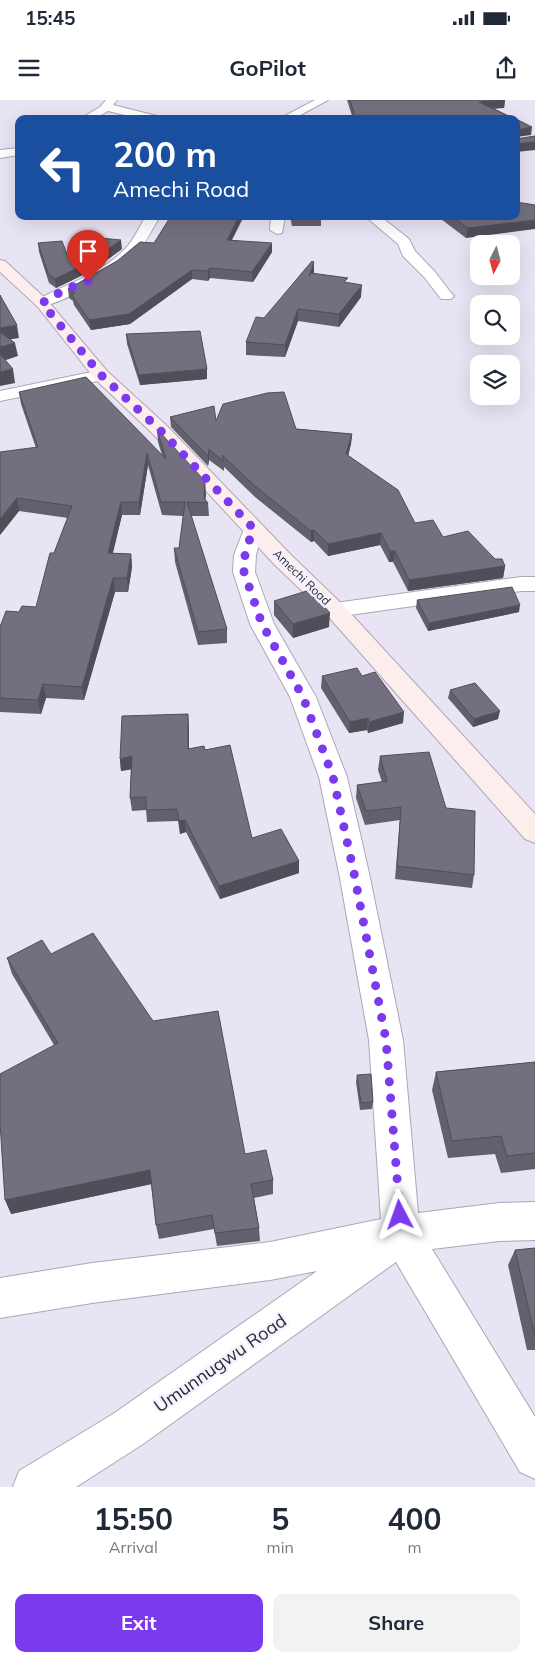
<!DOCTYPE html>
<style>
:root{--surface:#fff;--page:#f2f2f3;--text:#1f2937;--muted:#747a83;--accent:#7c3aed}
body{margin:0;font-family:Mulish,sans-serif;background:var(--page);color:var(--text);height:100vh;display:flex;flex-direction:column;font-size:19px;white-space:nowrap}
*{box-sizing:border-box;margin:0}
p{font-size:16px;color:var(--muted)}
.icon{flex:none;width:28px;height:28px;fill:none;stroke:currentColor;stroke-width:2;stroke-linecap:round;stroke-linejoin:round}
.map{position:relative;height:1387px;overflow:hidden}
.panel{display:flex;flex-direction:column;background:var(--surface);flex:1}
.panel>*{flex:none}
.hud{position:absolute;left:15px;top:15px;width:505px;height:105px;border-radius:10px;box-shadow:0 5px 20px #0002;background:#1a4fa0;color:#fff;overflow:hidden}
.needle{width:32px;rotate:186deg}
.fabs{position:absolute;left:470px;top:135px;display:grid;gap:10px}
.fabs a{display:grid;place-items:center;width:50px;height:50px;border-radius:10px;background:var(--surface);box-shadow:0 5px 20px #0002;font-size:25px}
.pin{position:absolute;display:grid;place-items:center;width:42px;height:42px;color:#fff;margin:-51px -21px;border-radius:50% 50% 50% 0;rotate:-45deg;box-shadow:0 0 5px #0007}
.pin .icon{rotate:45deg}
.me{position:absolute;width:55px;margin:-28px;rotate:356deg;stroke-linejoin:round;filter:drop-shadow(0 0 4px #0008)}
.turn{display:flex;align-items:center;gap:18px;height:105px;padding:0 15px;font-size:22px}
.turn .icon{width:65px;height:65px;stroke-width:2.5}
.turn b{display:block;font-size:35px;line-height:42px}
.eta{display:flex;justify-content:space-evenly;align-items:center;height:85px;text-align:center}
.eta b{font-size:30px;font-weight:700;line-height:35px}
.primary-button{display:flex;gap:10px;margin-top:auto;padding:10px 15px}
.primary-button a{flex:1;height:58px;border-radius:10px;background:var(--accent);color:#fff;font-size:20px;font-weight:700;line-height:58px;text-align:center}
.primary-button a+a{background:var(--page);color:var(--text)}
.status{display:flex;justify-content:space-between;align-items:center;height:35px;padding:0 25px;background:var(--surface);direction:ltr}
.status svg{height:14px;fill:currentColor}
header{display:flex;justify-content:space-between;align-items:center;height:65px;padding:0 15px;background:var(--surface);font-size:22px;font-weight:700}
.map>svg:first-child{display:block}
</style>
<div class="status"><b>15:45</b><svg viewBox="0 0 49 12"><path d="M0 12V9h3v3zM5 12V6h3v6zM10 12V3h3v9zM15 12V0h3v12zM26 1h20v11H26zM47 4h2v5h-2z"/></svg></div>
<header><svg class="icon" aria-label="menu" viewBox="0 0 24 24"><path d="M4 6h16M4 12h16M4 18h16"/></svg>GoPilot<svg class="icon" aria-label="share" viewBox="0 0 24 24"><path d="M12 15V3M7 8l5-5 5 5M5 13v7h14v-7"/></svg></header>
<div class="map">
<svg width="535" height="1387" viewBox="0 0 535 1387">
<rect width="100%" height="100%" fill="#e9e4f4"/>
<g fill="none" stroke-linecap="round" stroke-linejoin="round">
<g stroke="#aca7b7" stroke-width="2">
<path id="street" d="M 106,0 L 117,0 L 113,5 L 161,17 L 162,19 L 142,19 L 108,11 L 94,19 L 80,19 L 100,7 Z
M 315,0 L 328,0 L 293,19 L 279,19 Z
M 19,48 L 19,55 L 0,58 L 0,50 Z
M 146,116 L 160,116 C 152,130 145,144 135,155 C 122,169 53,210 37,206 L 34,203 L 37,200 C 66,184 101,174 125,149 C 134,140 139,127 146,116 Z
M 271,116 L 285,116 L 282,133 L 277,134 L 270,130 Z
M 365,116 L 380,116 L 409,139 L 415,151 L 435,172 L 451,193 L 454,196 L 451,199 L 441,199 L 425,178 L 403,156 L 398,144 Z
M 101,270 L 107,271 L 110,275 L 107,279 L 0,301 L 0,291 Z
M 253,422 L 260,424 L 263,428 L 256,455 L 255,472 L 274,524 L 316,597 L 347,677 L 369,773 L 403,940 L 418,1113 L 499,1103 L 535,1102 L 535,1140 L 499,1141 L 432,1149 L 535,1317 L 535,1379 L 520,1372 L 396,1162 L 143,1344 L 76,1387 L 13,1387 L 19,1371 L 113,1314 L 317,1171 L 270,1180 L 92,1203 L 0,1218 L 0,1178 L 92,1163 L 270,1142 L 381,1119 L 369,940 L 339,773 L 319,677 L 290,597 L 250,524 L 233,472 L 234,455 L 246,424 Z
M 521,477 L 535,477 L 535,491 L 521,491 L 335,517 L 327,515 L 324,510 L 327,505 L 335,503 Z"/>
</g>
<g stroke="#aca7b7" stroke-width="2">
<path id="secondary" d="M 0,160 L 5,161 L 47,200 L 107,271 L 167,326 L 290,454 L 343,505 L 535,714 L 535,743 L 525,739 L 327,515 L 274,464 L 153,334 L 95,279 L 37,206 L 0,172 Z"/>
</g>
<use href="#street" fill="#fff" fill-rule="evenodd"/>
<use href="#secondary" fill="#fceeec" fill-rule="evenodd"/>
</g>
<path fill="#635f6c" d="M 347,0 L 505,0 L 504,8 L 493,8 L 515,19 L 353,19 Z
M 290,116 L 321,116 L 321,126 L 292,126 Z
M 437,116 L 516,116 L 466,138 Z
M 232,141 L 272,152 L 253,182 L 210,178 L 208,181 L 192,179 L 130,224 L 91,230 L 74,205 L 73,201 L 69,198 L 68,189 L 117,161 L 154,143 Z
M 38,143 L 68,157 L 122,149 L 93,170 L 56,188 L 49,183 L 39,152 Z
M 314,174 L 347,183 L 361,197 L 339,227 L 298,221 L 285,257 L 246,255 L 246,242 L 264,218 Z
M 126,234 L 207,279 L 140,285 L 127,244 Z
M 19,292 L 162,355 L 158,342 L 157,329 L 206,394 L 205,400 L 208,403 L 209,416 L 191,416 L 227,529 L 227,543 L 198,545 L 175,462 L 174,448 L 179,448 L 183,416 L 162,415 L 148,365 L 140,415 L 122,415 L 113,453 L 131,454 L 132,467 L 128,492 L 115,492 L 84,600 L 46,598 L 41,614 L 0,612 L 0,527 L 19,512 L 36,507 L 54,453 L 68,418 L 19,411 L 0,435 L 36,348 L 21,304 Z
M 170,317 L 352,334 L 351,344 L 348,355 L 415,423 L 443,437 L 495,459 L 505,466 L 503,478 L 408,491 L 393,462 L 389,462 L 380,445 L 328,456 L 314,441 L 311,442 L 255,397 L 224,367 L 224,371 L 209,360 L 208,366 L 171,327 Z
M 417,500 L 519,512 L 428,531 L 416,508 Z
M 274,501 L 329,527 L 293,538 L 274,515 Z
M 322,576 L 362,576 L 403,623 L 368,633 L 367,630 L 349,633 L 321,588 Z
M 450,590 L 498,619 L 473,627 L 448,598 Z
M 189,626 L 189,649 L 205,650 L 252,738 L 299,761 L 299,773 L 220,799 L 186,732 L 180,734 L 178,721 L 147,722 L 146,710 L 132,711 L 130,698 L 131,669 L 121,671 L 120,659 Z
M 380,656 L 446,708 L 474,775 L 472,788 L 395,779 L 400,720 L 365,725 L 356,698 L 357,685 L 382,682 L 378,670 Z
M 51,854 L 245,1054 L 273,1080 L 273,1094 L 254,1098 L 259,1128 L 260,1141 L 217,1146 L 214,1129 L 159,1139 L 156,1125 L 151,1084 L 11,1114 L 54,945 L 12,874 L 7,858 Z
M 535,962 L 535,1069 L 501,1073 L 495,1054 L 448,1058 L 432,990 L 436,972 Z
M 357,975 L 373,1002 L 372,1009 L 360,1010 L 356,982 Z
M 535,1148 L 535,1250 L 527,1250 L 508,1165 L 515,1150 Z"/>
<path fill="#504e58" d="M 505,0 L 504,8 L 478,10 L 479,2 Z
M 532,27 L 531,35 L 516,37 L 516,30 Z
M 535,42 L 535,50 L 516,52 L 516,44 Z
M 239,116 L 244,116 L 227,150 L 227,140 Z
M 535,120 L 535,129 L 466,138 L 468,128 Z
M 121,140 L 122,149 L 93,170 L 56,188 L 55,179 Z
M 272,143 L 272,152 L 253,182 L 252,172 Z
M 314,162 L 314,173 L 309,188 L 309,176 Z
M 210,168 L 210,178 L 208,181 L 208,171 Z
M 192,170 L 192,179 L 130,224 L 91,230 L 89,220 Z
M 362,185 L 361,197 L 339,227 L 339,214 Z
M 298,209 L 298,221 L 285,257 L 285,245 Z
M 17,225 L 19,238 L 0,241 L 0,228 Z
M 15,243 L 18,256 L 0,262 L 0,247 Z
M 13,269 L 15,283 L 0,286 L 0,272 Z
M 207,269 L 207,279 L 140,285 L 139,275 Z
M 352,334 L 351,344 L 346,365 L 346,354 Z
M 209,349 L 209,360 L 208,366 L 208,356 Z
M 147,353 L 148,365 L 140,415 L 139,402 Z
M 205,381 L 206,394 L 205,403 L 204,398 Z
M 17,398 L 19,411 L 0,435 L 0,419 Z
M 121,402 L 122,415 L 109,467 L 108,453 Z
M 314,430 L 314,441 L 311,442 L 311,431 Z
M 381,433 L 380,445 L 328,456 L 328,444 Z
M 390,451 L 395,451 L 393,462 L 389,462 Z
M 131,454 L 132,467 L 128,492 L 127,478 Z
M 505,466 L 503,478 L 408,491 L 409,480 Z
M 113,478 L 115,492 L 84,600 L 82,587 Z
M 520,505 L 519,512 L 428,531 L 429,523 Z
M 330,513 L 329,527 L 293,538 L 293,524 Z
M 43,584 L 46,598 L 41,614 L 38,600 Z
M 500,611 L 498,619 L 473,627 L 474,619 Z
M 404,612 L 403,623 L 368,633 L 369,622 Z
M 188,614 L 189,626 L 189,662 L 188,649 Z
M 368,618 L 367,630 L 349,633 L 350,622 Z
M 132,656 L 134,669 L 121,671 L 120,659 Z
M 185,720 L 186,732 L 180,734 L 179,721 Z
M 299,761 L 299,773 L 220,799 L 219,786 Z
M 150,1070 L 152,1084 L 11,1114 L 5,1100 Z"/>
<path fill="#736f7e" stroke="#504e58" d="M 350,0 L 504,0 L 479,2 L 515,19 L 356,19 Z
M 516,19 L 532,27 L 516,30 Z
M 535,36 L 535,42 L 516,44 L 516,39 Z
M 516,102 L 535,105 L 535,120 L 468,128 L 451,116 L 516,116 Z
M 171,116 L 239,116 L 227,140 L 272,143 L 252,172 L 210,168 L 208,171 L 192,170 L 129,214 L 89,220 L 72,195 L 75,193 L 68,189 L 117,161 L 140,142 L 154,143 Z
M 292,116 L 321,116 L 321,117 L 292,117 Z
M 90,137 L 121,140 L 92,161 L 55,179 L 48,173 L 38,143 L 62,141 L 68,157 Z
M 312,161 L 314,162 L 309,176 L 311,173 L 348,178 L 344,182 L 362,185 L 339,214 L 298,209 L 285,245 L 246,242 L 256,217 L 264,218 Z
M 0,195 L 17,225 L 0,228 Z
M 200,231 L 207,269 L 139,275 L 126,234 Z
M 0,232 L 15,243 L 0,247 Z
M 0,254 L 13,269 L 0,272 Z
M 86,277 L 166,359 L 157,329 L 205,381 L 204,398 L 208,403 L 187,402 L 227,529 L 198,532 L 174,448 L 179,448 L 185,402 L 161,402 L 147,353 L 139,402 L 121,402 L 108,453 L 131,454 L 127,478 L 113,478 L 82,587 L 43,584 L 38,600 L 0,598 L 0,527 L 6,511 L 19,512 L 22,506 L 36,507 L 50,453 L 54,453 L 72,406 L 17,398 L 0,419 L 0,352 L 38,347 L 19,292 Z
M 284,292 L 296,329 L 352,334 L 346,354 L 398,390 L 415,423 L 433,420 L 443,437 L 468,431 L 495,459 L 502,459 L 505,466 L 409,480 L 395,451 L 390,451 L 381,433 L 328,444 L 314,430 L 311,431 L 255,386 L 222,355 L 223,361 L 209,349 L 208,356 L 170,317 L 214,306 L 216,321 L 223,304 L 267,293 Z
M 512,487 L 520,505 L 429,523 L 417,500 Z
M 310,490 L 330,513 L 293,524 L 274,501 Z
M 357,568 L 362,576 L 375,572 L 404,612 L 369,622 L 368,618 L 350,622 L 322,576 Z
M 475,583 L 500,611 L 474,619 L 450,590 Z
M 188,614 L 188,649 L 204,646 L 205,650 L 230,645 L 252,738 L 281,729 L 299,761 L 219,786 L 185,720 L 179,721 L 177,709 L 146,710 L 146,697 L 130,698 L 132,656 L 120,659 L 122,616 Z
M 429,652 L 446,708 L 475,711 L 474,775 L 397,766 L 401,707 L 366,711 L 357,685 L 387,681 L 380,656 Z
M 93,833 L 153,921 L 218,911 L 245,1054 L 266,1050 L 273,1080 L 251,1084 L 259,1128 L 215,1133 L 212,1115 L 156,1125 L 150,1070 L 5,1100 L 0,1023 L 0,974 L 58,943 L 7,858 L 42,840 L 51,854 Z
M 535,962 L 535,1053 L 507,1056 L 501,1036 L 452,1041 L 436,972 Z
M 371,974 L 373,1002 L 361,1003 L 357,975 Z
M 535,1148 L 535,1236 L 515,1150 Z"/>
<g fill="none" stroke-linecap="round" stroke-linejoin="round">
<path stroke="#7c3aed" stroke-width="9" stroke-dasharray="0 16.2" d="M 88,181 L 64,190 L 42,203 L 101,275 L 160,330 L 253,428 L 245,455 L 244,472 L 262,524 L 303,597 L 333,677 L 354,773 L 386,940 L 400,1115"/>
</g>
<g text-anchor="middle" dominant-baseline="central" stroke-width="5" stroke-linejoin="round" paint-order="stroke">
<g font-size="12" fill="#2d2b31" stroke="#f6f2ff">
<text transform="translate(302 477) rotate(44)">Amechi Road</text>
</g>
<g font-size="18" fill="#2d2b31" stroke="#f6f2ff">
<text transform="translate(220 1263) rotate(-35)">Umunnugwu Road</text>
</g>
</g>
</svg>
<div class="fabs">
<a><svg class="needle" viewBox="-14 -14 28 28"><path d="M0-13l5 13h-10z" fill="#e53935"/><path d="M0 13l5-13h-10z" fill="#747a83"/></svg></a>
<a><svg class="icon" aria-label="search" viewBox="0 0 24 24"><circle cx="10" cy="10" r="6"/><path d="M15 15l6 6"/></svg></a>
<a><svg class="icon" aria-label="layers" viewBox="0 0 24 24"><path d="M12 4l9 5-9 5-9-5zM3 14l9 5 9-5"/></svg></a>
</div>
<div class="pin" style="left:88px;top:181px;background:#d93025"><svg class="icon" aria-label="arrive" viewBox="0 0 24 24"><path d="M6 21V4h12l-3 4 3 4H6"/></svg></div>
<svg class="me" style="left:400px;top:1115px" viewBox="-20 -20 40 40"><path d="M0-17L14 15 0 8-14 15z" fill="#7c3aed" stroke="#fff" stroke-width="4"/></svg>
<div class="hud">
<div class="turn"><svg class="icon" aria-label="left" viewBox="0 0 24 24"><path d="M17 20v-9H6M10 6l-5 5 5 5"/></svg><div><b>200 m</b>Amechi Road</div></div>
</div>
</div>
<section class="panel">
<div class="eta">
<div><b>15:50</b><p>Arrival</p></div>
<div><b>5</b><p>min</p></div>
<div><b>400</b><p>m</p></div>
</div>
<div class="primary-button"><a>Exit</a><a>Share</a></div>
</section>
